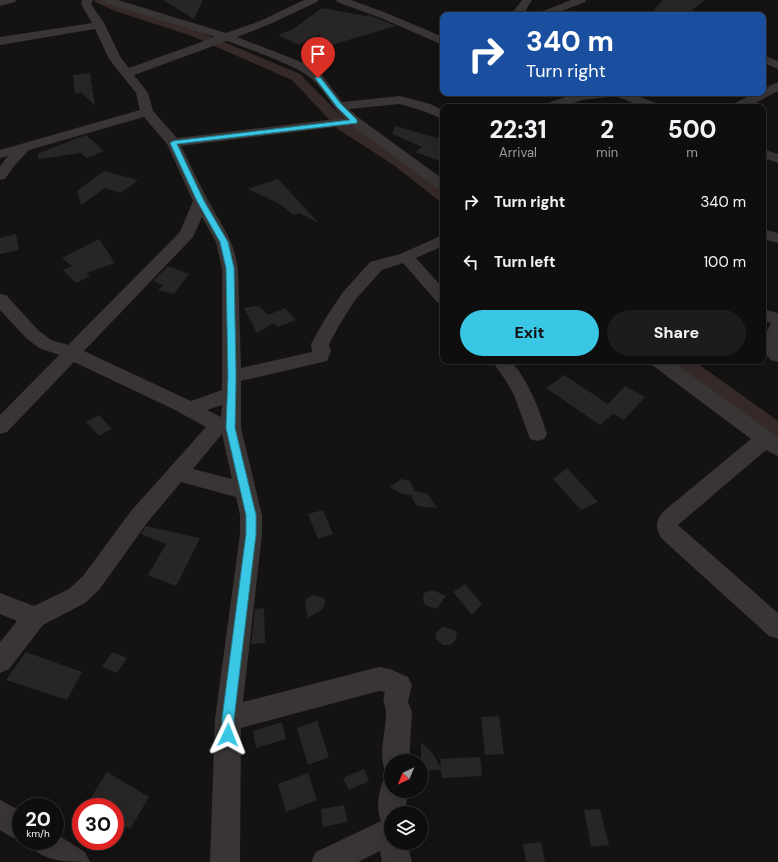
<!DOCTYPE html>
<style>
:root{--surface:#0f0e0e;--page:#1d1c1c;--text:#f1f3f6;--muted:#9b9c9e;--line:#2f2e2e;--accent:#39c7e5}
body{margin:0;font-family:"DM Sans",sans-serif;background:var(--page);color:var(--text);height:100vh;display:flex;flex-direction:column;font-size:15px;white-space:nowrap}
*{box-sizing:border-box;margin:0}
p{font-size:13px;color:var(--muted)}
.icon{flex:none;width:22px;height:22px;fill:none;stroke:currentColor;stroke-width:2;stroke-linecap:round;stroke-linejoin:round}
.map{position:relative;flex:1;overflow:hidden}
.details{position:absolute;left:440px;top:104px;width:326px;height:260px;display:flex;flex-direction:column;background:var(--surface);border-radius:8px;box-shadow:0 4px 16px #0002,0 0 0 1px var(--line)}
.details>*{flex:none}
.hud{position:absolute;left:440px;top:12px;width:326px;height:84px;border-radius:8px;box-shadow:0 4px 16px #0002,0 0 0 1px var(--line);background:#1a4fa0;color:#fff;overflow:hidden}
.needle{width:26px;rotate:224deg}
.controls{position:absolute;left:384px;top:754px;display:grid;gap:8px}
.controls a{display:grid;place-items:center;width:44px;height:44px;border-radius:50%;background:var(--surface);box-shadow:0 4px 16px #0002,0 0 0 1px var(--line);font-size:20px}
.speed{position:absolute;left:12px;top:798px;display:flex;gap:8px;font-size:20px;font-weight:700;text-align:center}
.speed>*{display:grid;place-content:center;width:52px;height:52px;border-radius:50%;background:var(--surface);box-shadow:0 4px 16px #0002,0 0 0 1px var(--line);line-height:1}
.speed small{font-size:10px;font-weight:400}
.speed .limit{border:6px solid #d22;background:#fff;color:#111}
.pin{position:absolute;display:grid;place-items:center;width:34px;height:34px;color:#fff;margin:-41px -17px;border-radius:50% 50% 50% 0;rotate:-45deg;box-shadow:0 0 4px #0007}
.pin .icon{rotate:45deg}
.me{position:absolute;width:44px;margin:-22px;rotate:2deg;stroke-linejoin:round;filter:drop-shadow(0 0 3px #0008)}
.turn{display:flex;align-items:center;gap:14px;height:84px;padding:0 20px;font-size:18px}
.turn .icon{width:52px;height:52px;stroke-width:2.5}
.turn b{display:block;font-size:28px;line-height:34px}
.eta{display:flex;justify-content:space-evenly;align-items:center;height:68px;text-align:center}
.eta b{font-size:24px;font-weight:800;line-height:28px}
.primary-button{display:flex;gap:8px;margin-top:auto;padding:8px 20px}
.primary-button a{flex:1;height:46px;border-radius:24px;background:var(--accent);color:#111;font-size:16px;font-weight:800;line-height:46px;text-align:center}
.primary-button a+a{background:var(--page);color:var(--text)}
ul{padding:0;list-style:none}
li{display:flex;align-items:center;gap:12px;height:60px;padding:0 20px}
li div{flex:1}
li b{display:block;font-size:15px}
li em{font-style:normal}
.map>svg:first-child{display:block}
</style>
<div class="map">
<svg width="778" height="862" viewBox="0 0 778 862">
<rect width="100%" height="100%" fill="#141312"/>
<g fill="none" stroke-linecap="round" stroke-linejoin="round">
<path fill="#36292a" fill-rule="evenodd" d="M 94,0 L 107,0 L 123,7 L 200,32 L 300,74 L 348,123 L 405,160 L 443,190 L 443,201 L 438,200 L 395,166 L 338,129 L 292,80 L 192,36 L 115,11 L 95,2 Z
M 673,361 L 694,361 L 778,421 L 778,438 L 771,436 L 676,365 Z"/>
</g>
<path fill="#282625" d="M 163,0 L 203,0 L 194,19 Z
M 663,0 L 705,0 L 686,15 L 649,15 Z
M 322,8 L 366,16 L 369,15 L 396,26 L 328,46 L 319,35 L 299,45 L 278,35 L 293,29 Z
M 90,73 L 91,81 L 95,106 L 81,92 L 75,94 L 73,75 Z
M 395,126 L 437,138 L 443,134 L 443,162 L 415,152 L 422,147 L 392,134 Z
M 86,135 L 104,151 L 87,158 L 81,153 L 39,159 L 37,154 Z
M 104,171 L 138,180 L 121,193 L 105,188 L 81,205 L 77,191 Z
M 278,179 L 317,221 L 317,222 L 299,213 L 294,215 L 280,204 L 248,189 Z
M 16,234 L 19,250 L 0,254 L 0,238 Z
M 99,239 L 115,263 L 86,273 L 90,276 L 76,283 L 63,270 L 72,266 L 62,258 Z
M 168,266 L 189,274 L 174,294 L 158,290 L 163,285 L 153,281 Z
M 255,306 L 260,307 L 268,315 L 285,308 L 296,320 L 278,327 L 274,323 L 257,333 L 244,308 Z
M 564,375 L 608,404 L 625,386 L 645,397 L 624,420 L 613,414 L 600,425 L 546,388 Z
M 99,415 L 112,429 L 99,436 L 86,422 Z
M 567,468 L 598,502 L 581,510 L 553,479 Z
M 401,479 L 410,481 L 415,491 L 428,494 L 437,508 L 418,506 L 414,502 L 411,495 L 402,494 L 390,487 Z
M 323,510 L 333,534 L 318,539 L 308,514 Z
M 146,526 L 200,538 L 176,586 L 148,575 L 166,544 L 141,534 Z
M 465,584 L 482,604 L 472,615 L 453,592 Z
M 433,590 L 446,596 L 437,609 L 425,605 L 423,599 L 424,593 Z
M 313,595 L 322,597 L 325,600 L 325,604 L 322,609 L 308,618 L 305,604 L 307,598 Z
M 264,608 L 265,643 L 251,644 L 255,609 Z
M 443,626 L 457,632 L 455,641 L 450,645 L 443,645 L 436,639 L 436,633 Z
M 26,652 L 82,672 L 67,700 L 6,680 Z
M 112,652 L 127,658 L 117,673 L 102,667 Z
M 499,716 L 504,754 L 485,755 L 481,717 Z
M 317,721 L 329,757 L 308,765 L 297,728 Z
M 282,722 L 286,739 L 256,748 L 253,731 Z
M 421,742 L 433,754 L 441,768 L 440,759 L 480,757 L 482,776 L 442,778 L 441,770 L 421,771 Z
M 364,769 L 369,781 L 349,790 L 343,778 Z
M 107,772 L 149,797 L 130,829 L 115,821 L 115,807 L 85,807 Z
M 308,773 L 317,800 L 286,812 L 278,784 Z
M 344,805 L 347,822 L 323,827 L 321,809 Z
M 600,809 L 609,845 L 591,847 L 584,810 Z
M 541,842 L 545,862 L 526,862 L 523,844 Z"/>
<g fill="none" stroke-linecap="round" stroke-linejoin="round">
<path fill="#383534" fill-rule="evenodd" d="M 0,0 L 16,0 L 15,2 L 0,6 Z
M 82,0 L 93,0 L 91,4 L 104,23 L 121,58 L 129,68 L 215,37 L 103,2 L 102,0 L 118,0 L 226,33 L 260,21 L 304,0 L 318,0 L 317,2 L 268,25 L 237,37 L 309,65 L 322,75 L 342,102 L 400,96 L 430,104 L 443,110 L 443,119 L 420,110 L 400,104 L 349,109 L 359,118 L 443,179 L 443,190 L 438,189 L 351,125 L 181,146 C 191,165 199,184 209,202 C 222,226 234,240 238,269 L 241,368 L 312,352 L 311,344 L 325,319 L 343,292 L 370,262 L 400,254 L 443,235 L 443,246 L 416,258 L 443,288 L 443,303 L 437,302 L 403,263 L 382,270 L 355,300 L 340,324 L 329,344 L 331,351 L 327,361 L 241,381 L 241,428 L 262,515 L 262,534 L 243,702 L 379,667 L 390,669 L 408,677 L 412,685 L 408,702 L 412,712 L 409,761 L 391,761 L 391,773 L 385,771 C 378,752 386,733 386,713 C 386,703 381,705 385,692 L 379,691 L 241,728 L 240,862 L 210,862 L 215,719 L 240,534 L 240,515 L 236,497 L 181,482 L 147,523 L 99,590 L 85,603 L 43,625 L 9,669 L 0,673 L 0,642 L 17,621 L 0,614 L 0,593 L 34,606 L 69,589 L 83,576 L 131,511 L 206,427 L 173,409 L 74,362 L 7,432 L 0,434 L 0,415 L 59,355 L 39,348 L 26,338 L 0,310 L 0,294 L 6,295 L 38,330 L 51,340 L 68,345 L 180,232 L 193,201 L 167,144 L 144,117 L 29,150 L 15,165 L 5,179 L 0,180 L 0,166 L 8,156 L 0,158 L 0,150 L 140,110 L 136,93 L 109,59 L 95,29 L 0,45 L 0,37 L 92,23 L 81,4 ZM 227,41 C 250,50 296,64 313,80 C 325,91 332,107 344,118 L 177,138 L 153,111 L 148,93 L 134,75 ZM 202,217 L 216,242 L 222,269 L 222,390 L 191,401 L 84,351 L 193,237 ZM 222,405 L 221,417 L 207,410 ZM 222,434 L 232,479 L 193,469 Z
M 336,0 L 351,0 L 389,14 L 443,37 L 443,45 L 381,18 L 337,2 Z
M 522,0 L 532,0 L 523,15 L 511,15 Z
M 571,0 L 586,0 L 585,2 L 552,15 L 536,15 L 538,13 Z
M 763,55 L 778,61 L 778,69 L 763,63 Z
M 778,82 L 778,91 L 748,107 L 731,107 L 733,104 L 755,93 L 763,93 L 763,89 Z
M 577,93 L 630,93 L 658,104 L 660,107 L 642,107 L 616,96 L 582,100 L 562,107 L 543,107 L 545,104 Z
M 763,149 L 778,154 L 778,163 L 763,158 Z
M 763,229 L 778,233 L 778,243 L 763,239 Z
M 763,309 L 778,313 L 778,362 L 771,360 L 763,351 L 763,340 L 771,323 L 763,321 Z
M 492,361 L 511,361 C 529,382 539,408 547,434 L 544,439 L 537,441 L 530,439 L 514,395 L 506,381 Z
M 650,361 L 672,361 L 778,437 L 778,456 L 766,450 L 678,525 L 778,613 L 778,639 L 769,636 L 661,538 C 655,526 655,521 665,510 L 751,439 L 652,365 Z
M 391,778 L 391,791 L 407,791 L 406,813 L 391,813 L 391,843 L 407,843 L 412,862 L 382,862 L 380,851 L 358,862 L 311,862 L 316,852 L 381,821 C 376,808 378,794 383,781 Z
M 0,800 L 21,811 L 22,841 L 11,837 L 0,830 Z
M 55,833 L 85,852 L 90,862 C 65,862 39,862 28,841 L 55,841 Z"/>
</g>
<path fill="#39c7e5" stroke="#258195" d="M 316,77 L 320,77 L 341,104 L 357,120 L 357,123 L 177,144 L 204,201 L 228,242 L 234,268 L 236,377 L 235,428 L 256,515 L 256,534 L 234,719 L 234,735 L 232,739 L 228,741 L 223,739 L 222,735 L 222,719 L 246,534 L 246,515 L 226,428 L 228,377 L 226,268 L 220,242 L 197,201 L 170,143 L 173,141 L 350,120 L 337,107 L 315,78 Z"/>
</svg>
<div class="controls">
<a><svg class="needle" viewBox="-14 -14 28 28"><path d="M0-13l5 13h-10z" fill="#e53935"/><path d="M0 13l5-13h-10z" fill="#9b9c9e"/></svg></a>
<a><svg class="icon" aria-label="layers" viewBox="0 0 24 24"><path d="M12 4l9 5-9 5-9-5zM3 14l9 5 9-5"/></svg></a>
</div>
<div class="speed"><div>20<small>km/h</small></div><div class="limit">30</div></div>
<div class="pin" style="left:318px;top:78px;background:#d93025"><svg class="icon" aria-label="arrive" viewBox="0 0 24 24"><path d="M6 21V4h12l-3 4 3 4H6"/></svg></div>
<svg class="me" style="left:228px;top:735px" viewBox="-20 -20 40 40"><path d="M0-17L14 15 0 8-14 15z" fill="#39c7e5" stroke="#fff" stroke-width="4"/></svg>
<div class="hud">
<div class="turn"><svg class="icon" aria-label="right" viewBox="0 0 24 24"><path d="M7 20v-9h11M14 6l5 5-5 5"/></svg><div><b>340 m</b>Turn right</div></div>
</div>
<section class="details">
<div class="eta">
<div><b>22:31</b><p>Arrival</p></div>
<div><b>2</b><p>min</p></div>
<div><b>500</b><p>m</p></div>
</div>
<ul>
<li><svg class="icon" aria-label="right" viewBox="0 0 24 24"><path d="M7 20v-9h11M14 6l5 5-5 5"/></svg><div><b>Turn right</b></div><em>340 m</em></li>
<li><svg class="icon" aria-label="left" viewBox="0 0 24 24"><path d="M17 20v-9H6M10 6l-5 5 5 5"/></svg><div><b>Turn left</b></div><em>100 m</em></li>
</ul>
<div class="primary-button"><a>Exit</a><a>Share</a></div>
</section>
</div>
